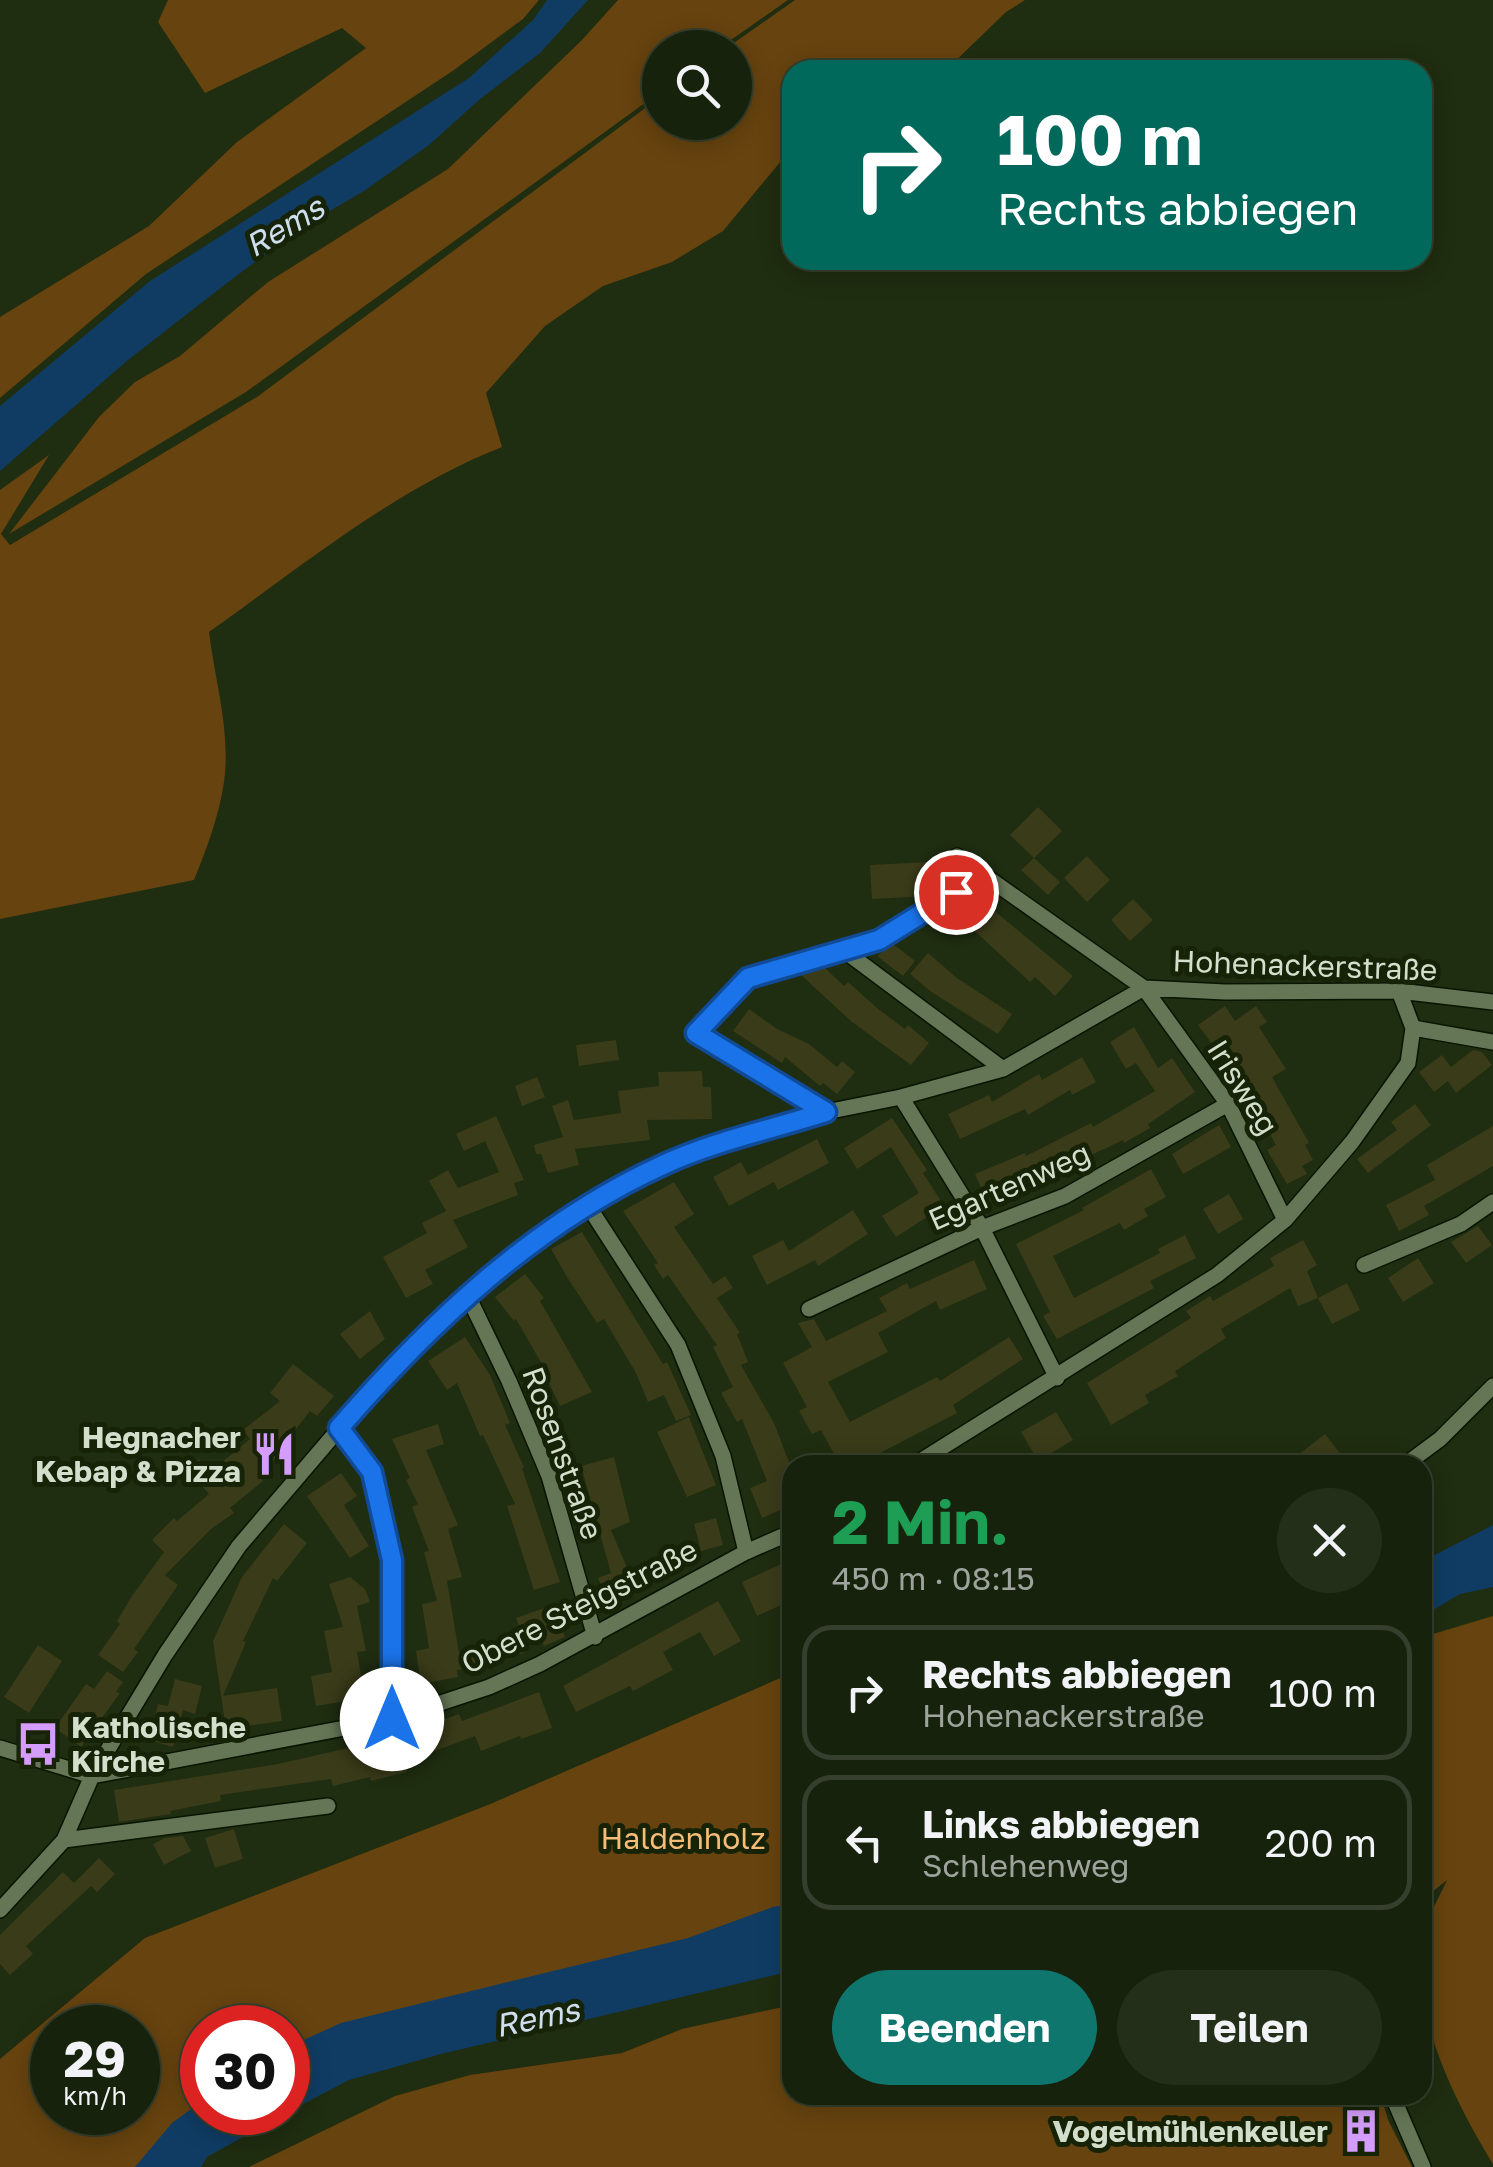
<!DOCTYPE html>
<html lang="de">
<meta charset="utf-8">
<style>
:root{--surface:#17220c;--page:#242f1a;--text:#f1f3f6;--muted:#9ea49d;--line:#363f2d;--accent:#0f766e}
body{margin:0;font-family:"Golos Text",sans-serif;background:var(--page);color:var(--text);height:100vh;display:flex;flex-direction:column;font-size:38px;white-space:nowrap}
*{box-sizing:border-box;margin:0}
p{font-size:32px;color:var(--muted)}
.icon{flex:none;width:55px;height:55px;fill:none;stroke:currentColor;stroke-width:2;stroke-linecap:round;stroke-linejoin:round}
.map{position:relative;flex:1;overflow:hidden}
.panel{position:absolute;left:782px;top:1455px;width:650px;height:650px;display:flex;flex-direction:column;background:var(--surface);border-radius:30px;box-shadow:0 5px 25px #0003,0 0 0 2px var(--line)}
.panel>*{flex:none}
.hud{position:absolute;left:782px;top:60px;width:650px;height:210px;border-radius:30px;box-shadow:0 5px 25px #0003,0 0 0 2px var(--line);background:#00695c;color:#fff;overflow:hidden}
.fabs{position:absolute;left:642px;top:30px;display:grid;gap:20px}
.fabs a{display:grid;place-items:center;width:110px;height:110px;border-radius:50%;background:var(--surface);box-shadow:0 5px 25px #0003,0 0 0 2px var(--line);font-size:50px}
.speed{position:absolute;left:30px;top:2005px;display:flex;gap:20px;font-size:50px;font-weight:700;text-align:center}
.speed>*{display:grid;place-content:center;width:130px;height:130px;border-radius:50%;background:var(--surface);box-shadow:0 5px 25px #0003,0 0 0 2px var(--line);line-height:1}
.speed small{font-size:25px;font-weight:400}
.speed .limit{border:15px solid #d22;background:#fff;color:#111}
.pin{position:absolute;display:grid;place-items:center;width:85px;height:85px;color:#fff;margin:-42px;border:5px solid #fff;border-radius:50%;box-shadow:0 2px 10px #0007}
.me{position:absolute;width:110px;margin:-55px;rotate:0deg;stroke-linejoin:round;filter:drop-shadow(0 0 8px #0008)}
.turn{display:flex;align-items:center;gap:35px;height:210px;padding:0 50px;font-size:45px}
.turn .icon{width:130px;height:130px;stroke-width:2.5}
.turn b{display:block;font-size:70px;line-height:85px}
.round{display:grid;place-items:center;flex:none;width:105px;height:105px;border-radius:52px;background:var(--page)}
.headline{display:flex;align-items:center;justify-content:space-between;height:170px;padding:0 50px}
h1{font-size:60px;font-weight:700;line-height:75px;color:#1e9e55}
.action{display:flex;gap:20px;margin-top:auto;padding:20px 50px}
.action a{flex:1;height:115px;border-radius:60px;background:var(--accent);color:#fff;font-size:40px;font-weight:700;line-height:115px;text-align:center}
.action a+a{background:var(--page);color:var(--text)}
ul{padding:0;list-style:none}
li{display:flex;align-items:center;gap:30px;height:135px;margin:0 20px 15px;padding:0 30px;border:5px solid var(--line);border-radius:30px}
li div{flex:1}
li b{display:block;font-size:38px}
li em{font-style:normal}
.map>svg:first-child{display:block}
</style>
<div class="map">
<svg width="1493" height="2167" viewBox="0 0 1493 2167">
<rect width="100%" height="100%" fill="#1f2d10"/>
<path fill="#67430f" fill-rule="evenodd" d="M 168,0 L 539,0 L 523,19 L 454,70 L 146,274 L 0,398 L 0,317 L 149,226 L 237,142 L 366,48 L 342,28 L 205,93 L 158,22 Z
M 618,0 L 788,0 L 721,47 L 660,48 L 660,92 L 246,392 L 9,534 L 99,417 L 135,382 L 180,356 L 268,282 L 448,169 L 582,40 Z
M 795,0 L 1025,0 L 1006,12 L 946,70 L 792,70 L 792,153 L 786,155 L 723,231 L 672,262 L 603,286 L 545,326 L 486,393 L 502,447 C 395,489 302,566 209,632 C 215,681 231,733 224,782 C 219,816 207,848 194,880 L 0,919 L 0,490 L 49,455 L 1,534 L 10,545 L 257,397 L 660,97 L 660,122 L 735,122 L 735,48 L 728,47 Z
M 1493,1616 L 1493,2164 C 1455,2102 1410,2013 1422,1938 C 1426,1919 1439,1898 1447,1880 L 1423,1899 L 1423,1637 Z
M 792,1673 L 792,1915 L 288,2059 L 288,2028 L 202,2028 L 202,2112 L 144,2167 L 0,2167 L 0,2059 L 145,1938 L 488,1805 ZM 52,2028 L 138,2028 L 138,2112 L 52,2112 Z
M 792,2005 L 792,2095 L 1380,2095 L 1389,2122 L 1412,2167 L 249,2167 L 395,2096 L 470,2075 L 622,2053 L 682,2029 Z"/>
<path fill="#103c64" d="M 547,0 L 588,0 L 540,53 L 479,100 L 429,145 L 364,191 L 299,229 L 227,283 L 128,360 L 0,471 L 0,406 L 150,281 L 469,78 L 533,20 Z
M 1493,1525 L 1493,1587 L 1460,1594 L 1423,1616 L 1423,1561 Z
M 792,1904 L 792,1971 L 441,2054 L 349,2080 L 288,2112 L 288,2047 L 341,2023 L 688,1938 L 773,1907 Z
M 202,2101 L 202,2112 L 286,2113 L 207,2157 L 201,2167 L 135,2167 L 172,2123 Z"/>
<path fill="#3a3b19" d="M 1038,807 L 1062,831 L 1034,858 L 1010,835 Z
M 1087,856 L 1110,880 L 1087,902 L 1064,878 Z
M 1034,858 L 1060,882 L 1048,895 L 1021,870 Z
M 928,862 L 930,896 L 872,899 L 870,865 Z
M 970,898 L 987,913 L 991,908 L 1073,976 L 1055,996 L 1035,977 L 1030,982 L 952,910 Z
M 1133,899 L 1153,920 L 1130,941 L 1111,920 Z
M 893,944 L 915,961 L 903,976 L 877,956 Z
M 928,953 L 957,978 L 1012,1014 L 998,1034 L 930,991 L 910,974 Z
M 824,967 L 844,986 L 848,982 L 877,1008 L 905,1029 L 908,1025 L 929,1043 L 911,1065 L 852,1022 L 801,975 Z
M 1225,1006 L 1235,1021 L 1256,1006 L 1267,1022 L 1259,1027 L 1286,1069 L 1272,1077 L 1309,1143 L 1305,1145 L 1313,1160 L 1302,1166 L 1307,1174 L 1287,1184 L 1267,1150 L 1276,1145 L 1242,1084 L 1198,1025 Z
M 749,1009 L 777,1029 L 809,1044 L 837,1067 L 842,1061 L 855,1072 L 837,1094 L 823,1083 L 820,1086 L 785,1057 L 782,1063 L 733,1031 Z
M 1134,1027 L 1158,1068 L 1172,1058 L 1195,1092 L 1148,1124 L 1150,1128 L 1124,1143 L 1123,1140 L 988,1204 L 975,1174 L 1025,1153 L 1026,1156 L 1091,1123 L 1093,1127 L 1155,1091 L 1136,1063 L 1126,1069 L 1110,1042 Z
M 616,1040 L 619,1060 L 579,1066 L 576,1045 Z
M 1473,1050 L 1482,1052 L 1492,1065 L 1456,1093 L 1448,1081 L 1434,1092 L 1419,1072 L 1442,1055 L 1451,1067 Z
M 1082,1057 L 1096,1082 L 1072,1095 L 1070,1090 L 1028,1115 L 1025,1109 L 960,1139 L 948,1114 L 989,1095 L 992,1102 L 1039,1074 L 1042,1080 Z
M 702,1071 L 703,1087 L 711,1087 L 712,1119 L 647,1120 L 650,1140 L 575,1149 L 579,1165 L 548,1173 L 541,1154 L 536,1154 L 534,1145 L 563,1137 L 552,1106 L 568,1100 L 574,1120 L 621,1113 L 618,1091 L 659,1086 L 658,1072 Z
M 537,1077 L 545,1097 L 522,1106 L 515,1086 Z
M 1415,1104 L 1431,1125 L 1368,1173 L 1357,1159 L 1397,1130 L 1391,1122 Z
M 496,1116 L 524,1180 L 514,1183 L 518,1195 L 453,1220 L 468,1247 L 425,1270 L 433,1284 L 406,1298 L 383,1257 L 427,1233 L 422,1223 L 446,1211 L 429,1181 L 448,1170 L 458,1188 L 499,1172 L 485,1141 L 464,1151 L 456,1134 Z
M 892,1118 L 927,1170 L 923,1173 L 944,1206 L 896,1237 L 882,1216 L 919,1193 L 891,1147 L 857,1169 L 844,1148 Z
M 1219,1125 L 1231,1147 L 1183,1174 L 1172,1154 Z
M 1493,1126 L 1493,1166 L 1424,1206 L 1429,1215 L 1399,1231 L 1386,1205 L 1435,1180 L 1427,1165 Z
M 817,1139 L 829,1163 L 778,1190 L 774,1182 L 729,1206 L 713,1177 L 741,1162 L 748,1175 Z
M 1151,1169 L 1166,1197 L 1144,1209 L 1148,1216 L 1124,1230 L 1120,1223 L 1053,1256 L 1074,1298 L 1160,1253 L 1158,1249 L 1185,1235 L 1196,1258 L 1150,1281 L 1154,1288 L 1057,1339 L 1043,1316 L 1050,1312 L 1016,1244 L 1084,1210 L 1082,1208 Z
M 674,1182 L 694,1214 L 674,1227 L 713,1284 L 725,1276 L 733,1288 L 717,1298 L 740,1333 L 737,1334 L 748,1362 L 741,1365 L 774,1423 L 792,1470 L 792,1505 L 762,1518 L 750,1488 L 767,1481 L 742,1419 L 737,1422 L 721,1393 L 733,1387 L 713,1347 L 717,1345 L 668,1275 L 663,1279 L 654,1265 L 658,1263 L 623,1211 Z
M 1229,1194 L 1243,1219 L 1218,1234 L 1203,1209 Z
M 853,1210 L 868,1234 L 818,1266 L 815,1260 L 767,1285 L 752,1256 L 783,1240 L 789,1251 Z
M 1478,1226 L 1492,1245 L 1466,1263 L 1451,1242 Z
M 582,1232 L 663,1364 L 667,1362 L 691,1415 L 676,1421 L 664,1395 L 648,1402 L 636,1373 L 604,1319 L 597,1323 L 567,1277 L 551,1249 Z
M 1303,1240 L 1317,1265 L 1307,1271 L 1318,1298 L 1298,1306 L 1290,1288 L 1221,1329 L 1226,1338 L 1175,1371 L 1178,1376 L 1145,1395 L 1149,1403 L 1111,1425 L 1087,1383 L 1191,1318 L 1186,1311 L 1210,1296 L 1213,1301 L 1274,1266 L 1270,1258 Z
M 1418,1258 L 1434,1283 L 1403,1302 L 1388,1278 Z
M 974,1260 L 987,1289 L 940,1310 L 936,1301 L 878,1333 L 888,1352 L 828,1382 L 850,1422 L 937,1377 L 940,1381 L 1009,1337 L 1023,1359 L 953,1405 L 957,1413 L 880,1453 L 893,1465 L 840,1465 L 821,1430 L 812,1434 L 799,1411 L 807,1407 L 783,1363 L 812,1347 L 798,1323 L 814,1319 L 826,1341 L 887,1311 L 879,1298 L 907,1283 L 910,1289 Z
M 525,1274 L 544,1298 L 540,1301 L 592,1392 L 560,1406 L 547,1379 L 550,1378 L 516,1319 L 514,1321 L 495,1297 Z
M 1347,1283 L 1360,1310 L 1332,1324 L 1318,1298 Z
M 370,1311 L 385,1339 L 360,1359 L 340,1334 Z
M 465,1337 L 490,1375 L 510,1423 L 505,1425 L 524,1467 L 522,1468 L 560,1582 L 534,1590 L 507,1506 L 515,1504 L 483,1435 L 480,1436 L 457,1383 L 447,1390 L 428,1361 Z
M 293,1364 L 334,1396 L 317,1416 L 310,1411 L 290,1437 L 295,1443 L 257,1474 L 263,1481 L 230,1508 L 234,1513 L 211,1529 L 165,1575 L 178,1585 L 134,1649 L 138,1652 L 123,1672 L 98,1655 L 120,1624 L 117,1621 L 132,1596 L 164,1552 L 152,1540 L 174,1518 L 177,1521 L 209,1494 L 187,1469 L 199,1459 L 210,1472 L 250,1439 L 243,1430 L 280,1401 L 270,1393 Z
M 1056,1412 L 1073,1440 L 1038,1461 L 1021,1432 Z
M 689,1417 L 716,1485 L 687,1497 L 657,1432 Z
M 438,1424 L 444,1444 L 426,1450 L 458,1525 L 448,1529 L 462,1577 L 447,1581 L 459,1653 L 489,1649 L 491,1666 L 457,1670 L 458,1677 L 421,1684 L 416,1651 L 429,1648 L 422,1604 L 437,1601 L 424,1552 L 429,1551 L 412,1507 L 418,1504 L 406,1480 L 410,1478 L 392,1439 Z
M 1325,1434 L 1349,1465 L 1285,1465 Z
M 614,1457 L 630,1522 L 611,1530 L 636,1589 L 607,1601 L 598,1578 L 611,1573 L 581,1466 Z
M 341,1473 L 357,1496 L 344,1505 L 369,1546 L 350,1558 L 307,1496 Z
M 716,1518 L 723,1545 L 701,1551 L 694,1524 Z
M 284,1524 L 307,1543 L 277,1581 L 273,1578 L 243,1641 L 246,1642 L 223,1696 L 277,1688 L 282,1721 L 226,1729 L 213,1641 L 242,1577 Z
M 687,1544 L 694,1559 L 676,1568 L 668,1552 Z
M 792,1559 L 792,1600 L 757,1616 L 742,1582 Z
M 350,1577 L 365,1589 L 370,1602 L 357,1606 L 366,1651 L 357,1652 L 365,1698 L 316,1706 L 311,1676 L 332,1672 L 324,1631 L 343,1627 L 329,1584 Z
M 718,1601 L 741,1641 L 714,1656 L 700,1632 L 663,1652 L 673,1670 L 633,1691 L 630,1686 L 576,1712 L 563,1686 Z
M 561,1602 L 566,1613 L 558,1617 L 565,1637 L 544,1646 L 534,1627 L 521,1632 L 516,1618 Z
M 519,1636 L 525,1653 L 492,1659 L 489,1641 Z
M 38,1645 L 62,1661 L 29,1713 L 4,1697 Z
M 107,1671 L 123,1682 L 116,1692 L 120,1693 L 81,1747 L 55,1728 L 86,1684 L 94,1689 Z
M 175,1679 L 202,1686 L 195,1714 L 183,1710 L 173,1747 L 149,1740 L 158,1704 L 168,1706 Z
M 539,1692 L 552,1728 L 521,1739 L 520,1736 L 481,1751 L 475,1736 L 405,1762 L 407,1772 L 371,1781 L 370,1777 L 333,1786 L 331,1779 L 220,1795 L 221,1801 L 170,1811 L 171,1814 L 119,1822 L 114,1790 L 278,1764 L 335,1751 L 408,1733 L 459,1714 L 462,1721 Z
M 234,1829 L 243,1859 L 215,1868 L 205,1838 Z
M 183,1836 L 191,1851 L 164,1865 L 153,1844 L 165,1838 Z
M 99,1858 L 115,1874 L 97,1892 L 91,1886 L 26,1946 L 33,1954 L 10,1975 L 0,1964 L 0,1935 L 63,1872 L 74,1883 Z
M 1371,2115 L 1379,2136 L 1352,2146 L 1344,2126 Z"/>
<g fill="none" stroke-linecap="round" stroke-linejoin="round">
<g stroke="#081500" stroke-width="18">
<path id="minor" d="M 957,856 L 1144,988 L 1228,1104 L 1285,1220
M 842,949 L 1003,1069
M 1413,1028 L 1493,1042
M 901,1097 L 982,1228 L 1057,1378
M 826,1112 L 696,1033 L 747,977 L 879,940 L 982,877
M 587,1204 L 678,1345 L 723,1456 L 746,1552
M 1364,1265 L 1461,1224 L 1493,1202
M 467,1294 L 509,1381 L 549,1476 L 595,1637
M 809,1309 L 982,1228 L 1065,1196 L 1228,1104
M 339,1428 L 372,1472 L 392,1560 L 392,1719
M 914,1465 L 1217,1275 L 1285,1220 L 1352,1142 L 1408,1063 L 1413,1028 L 1399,991
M 1405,1465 L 1440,1439 L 1493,1386
M 0,1748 L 92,1776 L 392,1719 L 489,1687 L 540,1664 L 746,1552 L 792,1532
M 64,1840 L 328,1806
M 0,1910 L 64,1840 L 92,1776 L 165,1655 L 239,1546 L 367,1396 L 467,1294 L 587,1204 L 669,1162 L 826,1112 L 901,1097 L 1003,1069 L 1144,988 L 1225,992 L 1399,991 L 1493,1002
M 1392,2095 L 1423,2167"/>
</g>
<use href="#minor" stroke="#657656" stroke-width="15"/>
</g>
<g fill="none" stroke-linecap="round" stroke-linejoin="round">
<g stroke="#114b97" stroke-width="25">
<path id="route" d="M 392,1719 L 392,1560 L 372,1472 L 339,1428 C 431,1322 535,1223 665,1164 C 715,1141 773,1129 826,1112 L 696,1033 L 748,978 L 879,940 L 956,892"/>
</g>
<use href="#route" stroke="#1a73e8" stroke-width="18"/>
</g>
<defs>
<g id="restaurant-bare" transform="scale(3.45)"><path d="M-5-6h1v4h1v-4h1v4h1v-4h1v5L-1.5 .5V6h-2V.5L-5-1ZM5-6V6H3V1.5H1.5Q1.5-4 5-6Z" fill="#d49cfb" stroke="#162306" stroke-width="2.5" paint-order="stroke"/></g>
<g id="bus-bare" transform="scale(3.45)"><path d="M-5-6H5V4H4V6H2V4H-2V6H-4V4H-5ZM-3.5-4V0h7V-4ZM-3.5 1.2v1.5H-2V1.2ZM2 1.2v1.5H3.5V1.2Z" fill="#d49cfb" stroke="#162306" stroke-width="2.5" paint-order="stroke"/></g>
<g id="building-bare" transform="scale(3.45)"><path d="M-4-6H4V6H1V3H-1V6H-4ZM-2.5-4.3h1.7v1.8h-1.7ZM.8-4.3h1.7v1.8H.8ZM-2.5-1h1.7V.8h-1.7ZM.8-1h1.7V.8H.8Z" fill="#d49cfb" stroke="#162306" stroke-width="2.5" paint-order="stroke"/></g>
</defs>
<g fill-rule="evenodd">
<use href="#restaurant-bare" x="274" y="1454"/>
<use href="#bus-bare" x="38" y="1744"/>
<use href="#building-bare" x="1361" y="2131"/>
</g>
<g text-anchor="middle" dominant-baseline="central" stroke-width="10" stroke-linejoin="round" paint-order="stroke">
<g font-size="30" fill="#d4decc" stroke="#162306">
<text transform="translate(1305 965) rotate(2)">Hohenackerstraße</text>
<text transform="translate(1243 1087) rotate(58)">Irisweg</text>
<text transform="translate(1009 1186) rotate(-24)">Egartenweg</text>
<text transform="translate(563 1453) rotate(70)">Rosenstraße</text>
<text transform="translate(579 1606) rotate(-27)">Obere Steigstraße</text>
</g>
<g font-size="30" font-weight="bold" fill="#d4decc" stroke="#162306" text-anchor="end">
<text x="241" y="1437">Hegnacher<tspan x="241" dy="34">Kebap &amp; Pizza</tspan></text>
<text x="71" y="1727" text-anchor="start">Katholische<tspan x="71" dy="34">Kirche</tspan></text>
<text x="1328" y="2131">Vogelmühlenkeller</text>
</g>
<g font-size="30" fill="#f7bd78" stroke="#162306">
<text x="683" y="1838">Haldenholz</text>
</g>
<g font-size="32" font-style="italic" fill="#cfdeee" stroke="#162306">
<text transform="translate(284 226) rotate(-31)">Rems</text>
<text transform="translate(537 2017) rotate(-12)">Rems</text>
</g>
</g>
</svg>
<div class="fabs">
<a><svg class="icon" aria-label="search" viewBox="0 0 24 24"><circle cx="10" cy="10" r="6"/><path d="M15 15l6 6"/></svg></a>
</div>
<div class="speed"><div>29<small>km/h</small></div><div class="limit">30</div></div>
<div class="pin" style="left:956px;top:892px;background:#d93025"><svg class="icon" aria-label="arrive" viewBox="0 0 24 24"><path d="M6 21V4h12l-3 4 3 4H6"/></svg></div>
<svg class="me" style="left:392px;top:1719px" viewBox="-20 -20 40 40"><circle r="19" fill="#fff"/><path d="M0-13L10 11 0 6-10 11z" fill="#1a73e8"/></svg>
<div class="hud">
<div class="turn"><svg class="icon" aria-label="right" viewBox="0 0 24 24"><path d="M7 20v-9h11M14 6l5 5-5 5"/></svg><div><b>100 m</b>Rechts abbiegen</div></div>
</div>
<section class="panel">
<div class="headline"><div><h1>2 Min.</h1><p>450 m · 08:15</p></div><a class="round"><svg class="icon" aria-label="close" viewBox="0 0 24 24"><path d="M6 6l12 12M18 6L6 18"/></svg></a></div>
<ul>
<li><svg class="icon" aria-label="right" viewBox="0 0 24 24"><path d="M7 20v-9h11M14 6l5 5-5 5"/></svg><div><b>Rechts abbiegen</b><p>Hohenackerstraße</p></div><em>100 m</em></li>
<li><svg class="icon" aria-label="left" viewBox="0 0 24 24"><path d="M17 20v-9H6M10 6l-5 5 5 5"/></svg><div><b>Links abbiegen</b><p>Schlehenweg</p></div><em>200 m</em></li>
</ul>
<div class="action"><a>Beenden</a><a>Teilen</a></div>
</section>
</div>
